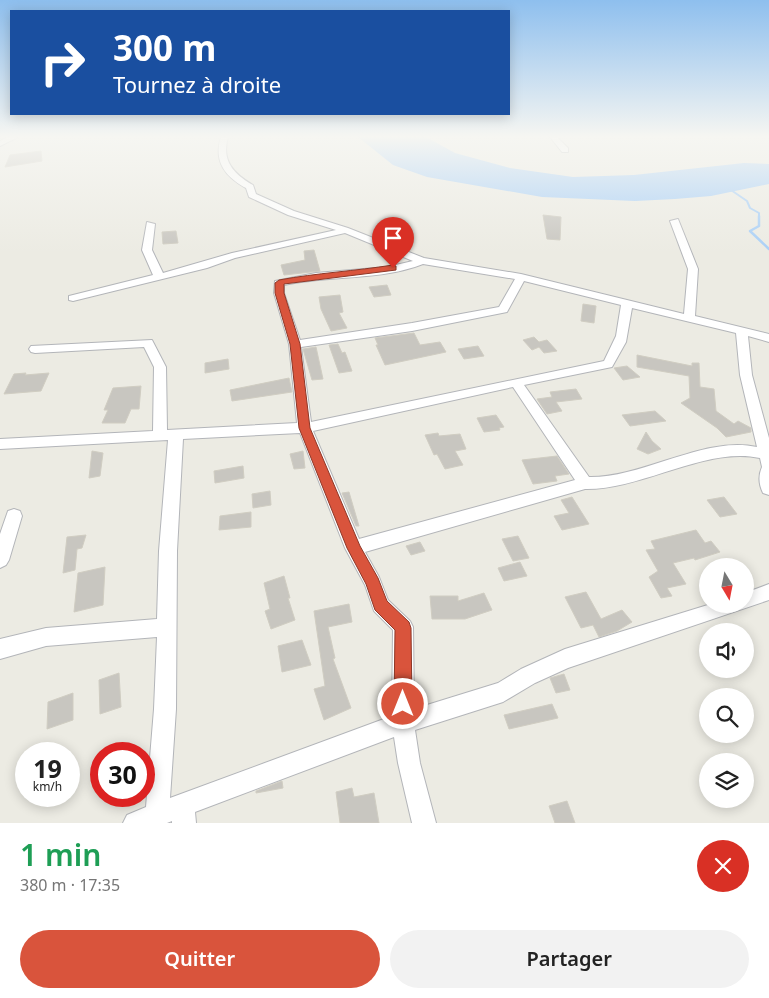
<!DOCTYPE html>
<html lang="fr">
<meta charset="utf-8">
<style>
:root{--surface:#fff;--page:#f2f2f2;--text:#222;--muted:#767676;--accent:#d9543c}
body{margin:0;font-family:"Noto Sans",sans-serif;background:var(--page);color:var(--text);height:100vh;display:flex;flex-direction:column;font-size:19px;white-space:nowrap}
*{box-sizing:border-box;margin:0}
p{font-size:16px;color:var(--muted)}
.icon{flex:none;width:28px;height:28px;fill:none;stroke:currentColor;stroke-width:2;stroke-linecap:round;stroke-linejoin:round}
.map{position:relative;height:823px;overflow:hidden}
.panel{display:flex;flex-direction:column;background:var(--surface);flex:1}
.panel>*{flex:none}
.hud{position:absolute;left:10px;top:10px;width:500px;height:105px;border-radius:0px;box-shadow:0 2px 12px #0003;background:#1a4fa0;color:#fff;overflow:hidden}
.needle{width:32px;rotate:170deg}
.fabs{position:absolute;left:699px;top:558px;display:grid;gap:10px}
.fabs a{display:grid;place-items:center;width:55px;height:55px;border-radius:50%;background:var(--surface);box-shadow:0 2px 12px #0003;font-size:25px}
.speed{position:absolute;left:15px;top:742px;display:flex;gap:10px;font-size:25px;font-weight:700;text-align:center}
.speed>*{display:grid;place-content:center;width:65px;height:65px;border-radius:50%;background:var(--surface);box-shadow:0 2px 12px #0003;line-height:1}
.speed small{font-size:12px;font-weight:400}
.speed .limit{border:8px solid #d22;background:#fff;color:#111}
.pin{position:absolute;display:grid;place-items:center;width:42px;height:42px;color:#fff;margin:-51px -21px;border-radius:50% 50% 50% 0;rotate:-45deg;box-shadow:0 0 5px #0007}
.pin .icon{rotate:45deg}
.me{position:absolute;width:55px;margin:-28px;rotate:0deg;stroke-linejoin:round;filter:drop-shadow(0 0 4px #0008)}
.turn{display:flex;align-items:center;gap:18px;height:105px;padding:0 20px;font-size:22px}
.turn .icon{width:65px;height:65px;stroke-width:2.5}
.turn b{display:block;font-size:35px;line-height:42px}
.round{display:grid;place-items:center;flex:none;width:52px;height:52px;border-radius:26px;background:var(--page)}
.overview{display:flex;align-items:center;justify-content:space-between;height:85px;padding:0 20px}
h1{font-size:30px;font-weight:600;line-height:38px;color:#1e9e55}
.button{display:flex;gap:10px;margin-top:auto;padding:10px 20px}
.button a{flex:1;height:58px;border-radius:30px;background:var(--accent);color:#fff;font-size:20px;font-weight:600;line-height:58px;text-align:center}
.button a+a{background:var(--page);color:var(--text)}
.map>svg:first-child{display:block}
</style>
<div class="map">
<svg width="769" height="823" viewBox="0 0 769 823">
<rect width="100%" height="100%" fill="#ecebe3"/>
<path fill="#a8cff7" d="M 358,137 L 426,137 L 455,153 L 510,168 L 573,177 L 634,175 L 744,163 L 769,164 L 769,184 L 711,196 L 675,199 L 635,201 L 542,197 L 427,177 L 393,165 Z"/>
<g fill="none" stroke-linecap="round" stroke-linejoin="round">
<path stroke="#a8cff7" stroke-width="2" d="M 728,188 L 747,201 L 750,208 L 759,213 L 759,217"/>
<path stroke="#a8cff7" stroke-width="2.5" d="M 759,216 L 759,226 L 750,231 L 769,249"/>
</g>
<path fill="#c8c6c0" stroke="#d0cdc2" d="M 41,151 L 42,161 L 5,167 L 10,155 Z
M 543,215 L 561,217 L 560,240 L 547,239 Z
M 176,231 L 178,243 L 163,244 L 162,232 Z
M 314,250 L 320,271 L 284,275 L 281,265 L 305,260 L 304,251 Z
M 387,285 L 391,295 L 374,297 L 369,287 Z
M 340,295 L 343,312 L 339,313 L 347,328 L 331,331 L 321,309 L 319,297 Z
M 583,304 L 596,306 L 594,323 L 581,321 Z
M 414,333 L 420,345 L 440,342 L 446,352 L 385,365 L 376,345 L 378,345 L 375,338 Z
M 534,337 L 539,342 L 547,340 L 557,351 L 544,353 L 539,347 L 532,350 L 523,340 Z
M 338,344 L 342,353 L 345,352 L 352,371 L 339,373 L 329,345 Z
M 478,346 L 484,356 L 464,359 L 458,349 Z
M 316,347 L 323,379 L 312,380 L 303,349 Z
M 637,355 L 692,366 L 692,363 L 699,363 L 700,387 L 714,389 L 716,411 L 734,424 L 738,421 L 751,428 L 751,432 L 726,437 L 717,428 L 681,403 L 690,398 L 689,376 L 637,367 Z
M 228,359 L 229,369 L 205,373 L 205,363 Z
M 627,366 L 640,377 L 623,380 L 614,368 Z
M 26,373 L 25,375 L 49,373 L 41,391 L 4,394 L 14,374 Z
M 289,378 L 292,392 L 232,401 L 230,390 Z
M 141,386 L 139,409 L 131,409 L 125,423 L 102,423 L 108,410 L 104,410 L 113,388 Z
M 576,389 L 582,399 L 556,402 L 562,411 L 547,414 L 537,399 L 552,397 L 550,392 Z
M 655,411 L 666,421 L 630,426 L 622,415 Z
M 496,415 L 504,427 L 499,428 L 500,430 L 484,432 L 477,418 Z
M 646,432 L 652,441 L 661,449 L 648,454 L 637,449 Z
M 438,433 L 439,436 L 460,434 L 466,449 L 455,451 L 463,465 L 445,469 L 437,454 L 434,455 L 425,435 Z
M 92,451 L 103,453 L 100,476 L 89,478 Z
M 303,451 L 305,468 L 294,469 L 290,454 Z
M 557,456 L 569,474 L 555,476 L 557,481 L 533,484 L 522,460 Z
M 243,466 L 244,478 L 215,483 L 214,471 Z
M 270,491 L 271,505 L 253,508 L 252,494 Z
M 349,492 L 359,526 L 356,526 L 342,493 Z
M 572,497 L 589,524 L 562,530 L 554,516 L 569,513 L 561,500 Z
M 724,497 L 737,514 L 720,517 L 707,500 Z
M 251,512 L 251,527 L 219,530 L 220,516 Z
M 696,530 L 705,543 L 711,541 L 720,552 L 695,560 L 694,558 L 673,563 L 686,584 L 667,588 L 672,596 L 661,598 L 649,577 L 658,571 L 646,550 L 655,549 L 651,541 Z
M 86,535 L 82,548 L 77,549 L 75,570 L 63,573 L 67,537 Z
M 518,536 L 529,558 L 513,561 L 502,539 Z
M 420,542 L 425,551 L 411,555 L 406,546 Z
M 520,562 L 527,576 L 504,581 L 498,568 Z
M 105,567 L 103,605 L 74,612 L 78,573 Z
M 284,576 L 290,598 L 288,598 L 295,620 L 271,629 L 265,611 L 270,609 L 264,583 Z
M 586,592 L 601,619 L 622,610 L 632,622 L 617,631 L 599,637 L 593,625 L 581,628 L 565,597 Z
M 484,593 L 492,610 L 465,619 L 432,619 L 430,596 L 458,596 L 458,601 Z
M 349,604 L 352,622 L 328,627 L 335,658 L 333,659 L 351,708 L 324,720 L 314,689 L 325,686 L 314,611 Z
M 302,640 L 311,665 L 282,672 L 278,646 Z
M 119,673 L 121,707 L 100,714 L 99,680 Z
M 564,674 L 570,690 L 556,693 L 550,678 Z
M 73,693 L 73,720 L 47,729 L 48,702 Z
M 552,704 L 558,718 L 509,729 L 504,715 Z
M 282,781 L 283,788 L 256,793 L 256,791 Z
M 352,788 L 354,797 L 374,793 L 379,823 L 340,823 L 336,792 Z
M 567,801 L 575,823 L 555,823 L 549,806 Z"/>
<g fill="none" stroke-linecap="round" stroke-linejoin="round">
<g stroke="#b3b5b9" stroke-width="2">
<path id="minor" d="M 8,137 L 18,137 L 0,146 L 0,141 Z
M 221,137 L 228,137 C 221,161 234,174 253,185 L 256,194 L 294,211 L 348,228 L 424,258 L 521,274 L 684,314 L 688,269 L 670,221 L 678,219 L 698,269 L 695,316 L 769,334 L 769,342 L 748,336 L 752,375 L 769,438 L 769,495 L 763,493 C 759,485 758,476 762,467 L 760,458 C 706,446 642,490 585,489 L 365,552 L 379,577 L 388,600 L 410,621 L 413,627 L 414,709 L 498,683 L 521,669 L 565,649 L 711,604 L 745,604 L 745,593 L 769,584 L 769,600 L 568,668 L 535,683 L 503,702 L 415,730 L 420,763 L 436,823 L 412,823 L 398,763 L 394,737 L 195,812 L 196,823 L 172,823 L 172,821 L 167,823 L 123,823 L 127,815 L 146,807 L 154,709 L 157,637 L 46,646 L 0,659 L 0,639 L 46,628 L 157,619 L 159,551 L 168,440 L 0,449 L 0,439 L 153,431 L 154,367 L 144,347 L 35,353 L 31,352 L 29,349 L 31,346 L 152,340 L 166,367 L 167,430 L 297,423 L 289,344 L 274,293 L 275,281 L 316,273 L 387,267 L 413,261 L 345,233 L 235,258 L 207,268 L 73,301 L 69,300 L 69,296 L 153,275 L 142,250 L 147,222 L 155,224 L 152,250 L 163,273 L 232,253 L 336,230 L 288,215 L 249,197 L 246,188 C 226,177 213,162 221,137 ZM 423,264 L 515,279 L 499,307 L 412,323 L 300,340 L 284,293 L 284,285 C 330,275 380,281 423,264 ZM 524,281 L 621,305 L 616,336 L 604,361 L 311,422 L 301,347 L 412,331 L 507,312 ZM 632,308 L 736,333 L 740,375 L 757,447 C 705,435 643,478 589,477 L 524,385 L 612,367 L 626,342 ZM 513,387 L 575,480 L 359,539 L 313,431 ZM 300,433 L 345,548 L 365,585 L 374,611 L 393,630 L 392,716 L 170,798 L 176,709 L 177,551 L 183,439 Z
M 550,137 L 557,137 L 568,148 L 568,152 L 562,152 Z
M 14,509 L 20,511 L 22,516 L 9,560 L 6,565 L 0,568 L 0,534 L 8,511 Z"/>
</g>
<use href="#minor" fill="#fff" fill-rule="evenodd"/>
</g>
<linearGradient id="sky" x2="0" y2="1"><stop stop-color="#8ebfee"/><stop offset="0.54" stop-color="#f6f6f2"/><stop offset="1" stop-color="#f6f6f2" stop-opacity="0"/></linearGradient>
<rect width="769" height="253" fill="url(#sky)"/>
<path fill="#d9543c" stroke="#8d3727" d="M 393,265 L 396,266 L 396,270 L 284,284 L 284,293 L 300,344 L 310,428 L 360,546 L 378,578 L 387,601 L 409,622 L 411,628 L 412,704 L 409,710 L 403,713 L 397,710 L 394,704 L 395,630 L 375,610 L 366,584 L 347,548 L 299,428 L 290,344 L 275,293 L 275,283 L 279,280 C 317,273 355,271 393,265 Z"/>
</svg>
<div class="fabs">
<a><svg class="needle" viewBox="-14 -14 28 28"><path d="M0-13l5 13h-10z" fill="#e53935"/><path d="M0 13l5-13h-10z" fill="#767676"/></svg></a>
<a><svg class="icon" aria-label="sound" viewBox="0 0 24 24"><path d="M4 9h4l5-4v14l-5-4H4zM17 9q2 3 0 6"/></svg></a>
<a><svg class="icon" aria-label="search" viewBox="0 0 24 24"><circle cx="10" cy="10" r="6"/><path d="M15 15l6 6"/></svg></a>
<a><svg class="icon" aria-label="layers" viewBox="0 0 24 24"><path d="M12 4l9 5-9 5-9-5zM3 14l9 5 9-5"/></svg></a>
</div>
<div class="speed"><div>19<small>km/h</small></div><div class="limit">30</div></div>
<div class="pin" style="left:393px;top:268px;background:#d93025"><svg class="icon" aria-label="arrive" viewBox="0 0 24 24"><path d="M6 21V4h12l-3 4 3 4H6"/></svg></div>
<svg class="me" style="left:403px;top:704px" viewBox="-20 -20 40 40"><circle r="17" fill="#d9543c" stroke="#fff" stroke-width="3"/><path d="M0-11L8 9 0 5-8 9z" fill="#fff"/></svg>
<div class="hud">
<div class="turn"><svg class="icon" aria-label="right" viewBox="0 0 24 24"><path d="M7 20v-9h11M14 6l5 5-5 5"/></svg><div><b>300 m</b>Tournez à droite</div></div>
</div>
</div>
<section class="panel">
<div class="overview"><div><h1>1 min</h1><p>380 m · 17:35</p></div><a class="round" style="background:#d93025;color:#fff"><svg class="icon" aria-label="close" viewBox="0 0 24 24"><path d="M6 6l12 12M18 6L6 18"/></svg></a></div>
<div class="button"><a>Quitter</a><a>Partager</a></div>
</section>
